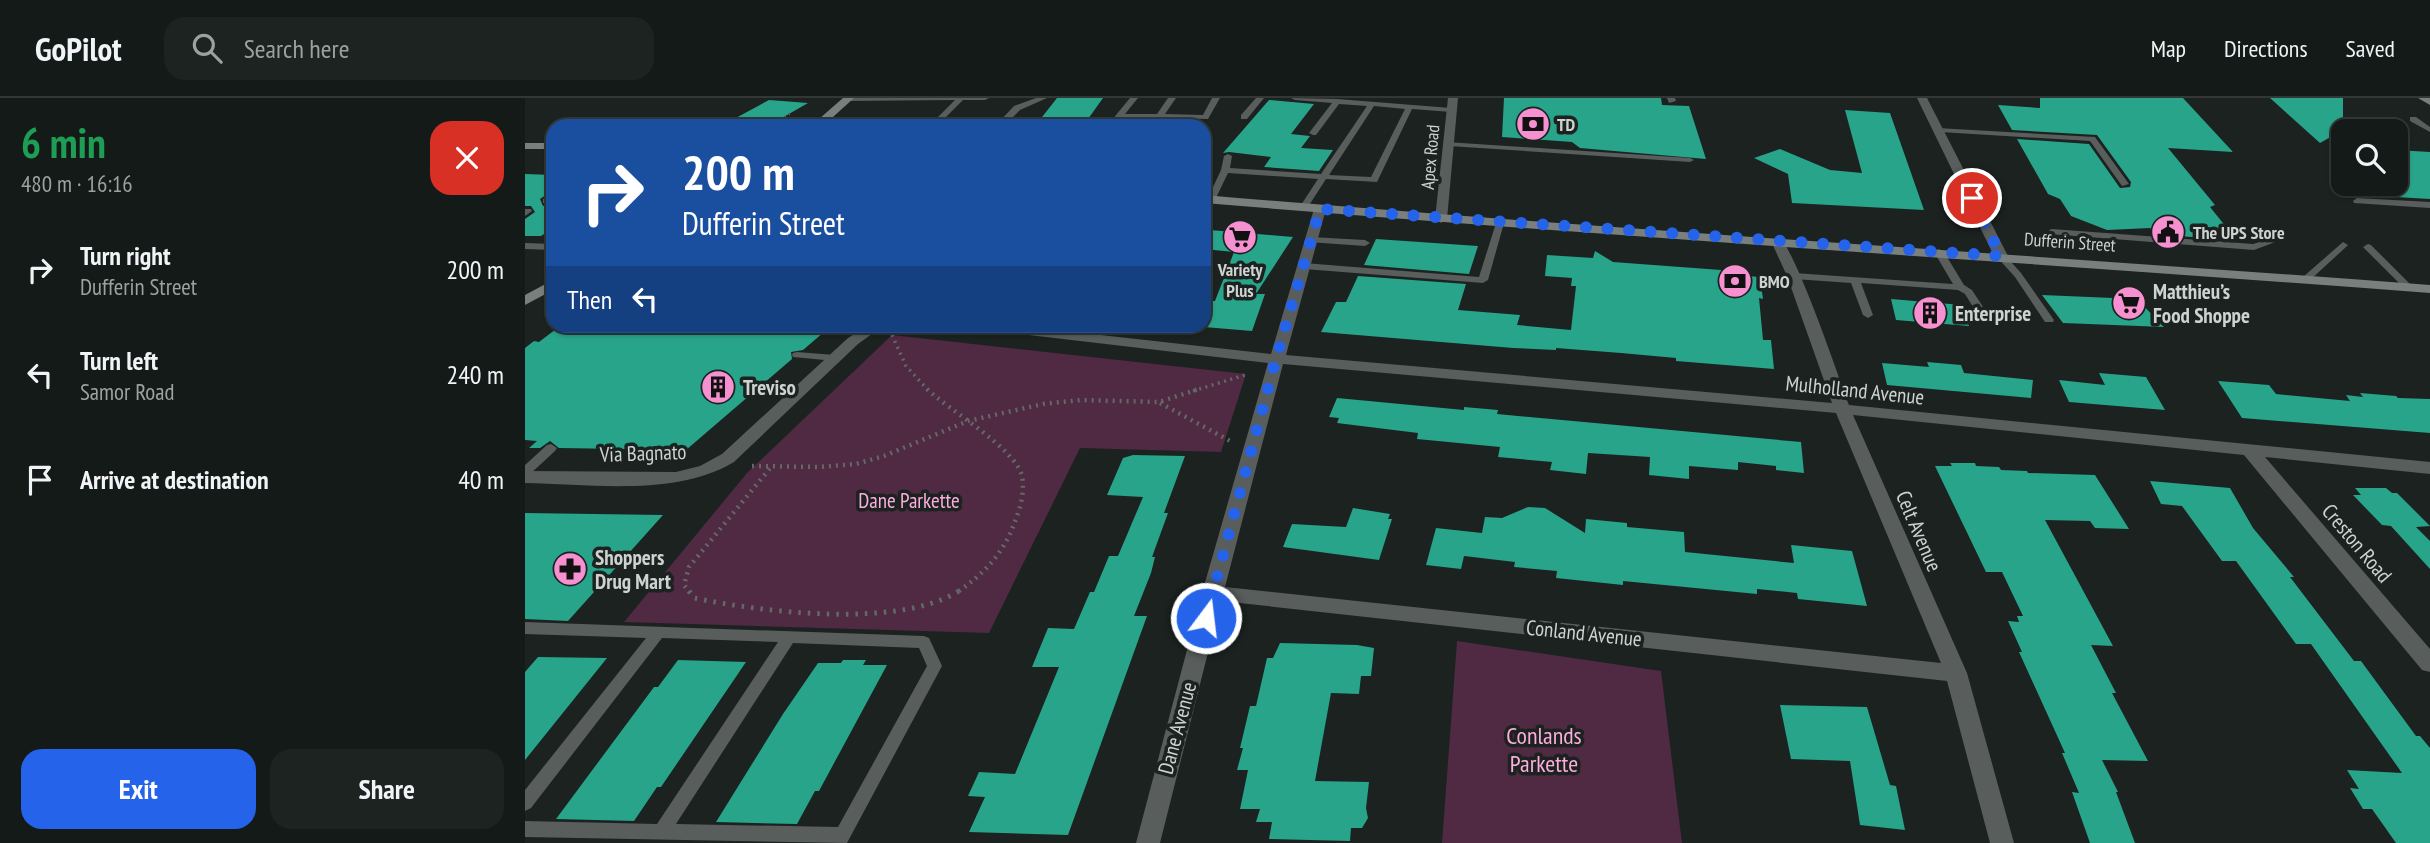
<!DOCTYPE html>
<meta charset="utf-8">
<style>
:root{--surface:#141a18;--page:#1d2321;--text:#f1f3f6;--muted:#9da1a2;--line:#333837;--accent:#2563eb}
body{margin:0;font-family:"PT Sans Narrow",sans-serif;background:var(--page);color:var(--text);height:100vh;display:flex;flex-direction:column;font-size:26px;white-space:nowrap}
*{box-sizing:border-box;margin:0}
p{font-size:23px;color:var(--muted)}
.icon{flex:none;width:38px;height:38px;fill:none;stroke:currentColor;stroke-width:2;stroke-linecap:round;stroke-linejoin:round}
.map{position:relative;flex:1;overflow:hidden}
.side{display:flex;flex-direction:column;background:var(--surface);width:525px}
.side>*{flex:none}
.hud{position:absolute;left:21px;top:21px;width:665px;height:214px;border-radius:21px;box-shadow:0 2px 5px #0004,0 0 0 2px var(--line);background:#1a4fa0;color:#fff;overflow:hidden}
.fabs{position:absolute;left:1806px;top:21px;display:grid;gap:14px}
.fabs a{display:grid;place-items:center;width:77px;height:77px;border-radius:14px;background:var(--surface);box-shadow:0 2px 5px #0004,0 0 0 2px var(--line);font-size:35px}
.pin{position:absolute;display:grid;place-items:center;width:60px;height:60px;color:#fff;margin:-30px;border:4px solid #fff;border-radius:50%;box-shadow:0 2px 7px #0007}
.me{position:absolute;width:77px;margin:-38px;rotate:15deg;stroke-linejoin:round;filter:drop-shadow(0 0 5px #0008)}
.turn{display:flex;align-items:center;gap:24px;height:147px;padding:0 21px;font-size:32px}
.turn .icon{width:91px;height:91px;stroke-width:2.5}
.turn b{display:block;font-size:49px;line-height:60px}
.then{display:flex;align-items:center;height:66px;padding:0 21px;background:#0003;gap:14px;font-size:26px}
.round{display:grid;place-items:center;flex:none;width:74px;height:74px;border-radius:21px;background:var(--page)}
.head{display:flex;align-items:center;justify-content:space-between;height:119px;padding:0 21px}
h1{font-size:42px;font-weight:600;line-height:52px;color:#1e9e55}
.action{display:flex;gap:14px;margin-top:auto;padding:14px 21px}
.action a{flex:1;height:80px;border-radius:21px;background:var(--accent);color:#fff;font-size:28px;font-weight:600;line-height:80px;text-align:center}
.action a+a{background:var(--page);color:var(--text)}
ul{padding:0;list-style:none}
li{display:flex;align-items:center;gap:21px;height:105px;padding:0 21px}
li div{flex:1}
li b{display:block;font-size:26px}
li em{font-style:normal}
header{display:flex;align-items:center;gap:42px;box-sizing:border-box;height:98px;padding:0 35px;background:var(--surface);border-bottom:2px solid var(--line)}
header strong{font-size:33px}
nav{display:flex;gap:38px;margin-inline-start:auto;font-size:24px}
.search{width:490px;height:63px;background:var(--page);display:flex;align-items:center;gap:18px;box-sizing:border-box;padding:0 24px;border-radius:21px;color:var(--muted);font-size:26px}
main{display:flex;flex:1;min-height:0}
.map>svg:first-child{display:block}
</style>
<header>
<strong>GoPilot</strong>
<div class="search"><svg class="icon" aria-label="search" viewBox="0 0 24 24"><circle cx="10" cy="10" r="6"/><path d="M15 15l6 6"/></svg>Search here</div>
<nav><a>Map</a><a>Directions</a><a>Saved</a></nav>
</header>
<main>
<section class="side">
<div class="head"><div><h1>6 min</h1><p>480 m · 16:16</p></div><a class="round" style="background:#d93025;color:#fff"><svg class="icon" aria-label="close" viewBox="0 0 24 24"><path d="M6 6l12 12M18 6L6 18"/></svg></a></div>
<ul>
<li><svg class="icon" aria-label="right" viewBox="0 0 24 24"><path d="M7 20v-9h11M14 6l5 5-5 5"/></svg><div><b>Turn right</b><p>Dufferin Street</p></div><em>200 m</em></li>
<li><svg class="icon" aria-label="left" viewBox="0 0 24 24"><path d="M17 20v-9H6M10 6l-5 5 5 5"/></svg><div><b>Turn left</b><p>Samor Road</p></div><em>240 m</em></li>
<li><svg class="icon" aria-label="arrive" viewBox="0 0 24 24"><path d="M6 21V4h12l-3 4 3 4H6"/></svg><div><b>Arrive at destination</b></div><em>40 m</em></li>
</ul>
<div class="action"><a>Exit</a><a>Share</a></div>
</section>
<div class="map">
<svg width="1905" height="745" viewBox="0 0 1905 745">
<rect width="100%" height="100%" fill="#1b2220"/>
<path fill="#502942" d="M 367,237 L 721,276 L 696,354 L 555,350 L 464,535 L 99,524 L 222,375 Z
M 932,543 L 1136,573 L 1157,745 L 917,745 Z"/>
<path fill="#27a48a" d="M 532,0 L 578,0 L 558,28 L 510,28 Z
M 979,0 L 1136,0 L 1137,7 L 1164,8 L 1181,61 L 1055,50 L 1047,44 L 977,39 Z
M 1515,0 L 1658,0 L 1708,54 L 1643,50 L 1690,107 L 1685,109 L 1706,135 L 1690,141 L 1631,136 L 1625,130 L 1582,132 L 1546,118 L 1535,101 L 1523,96 L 1492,41 L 1564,46 L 1595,90 L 1605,89 L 1606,84 L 1572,37 L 1487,32 L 1473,7 L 1515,10 Z
M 1745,0 L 1818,0 L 1818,32 L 1795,45 Z
M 244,2 L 283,5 L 243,28 L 196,28 Z
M 744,2 L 789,6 L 766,36 L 785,38 L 776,50 L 808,52 L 794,73 L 739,69 L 746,59 L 704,54 L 698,55 Z
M 1320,12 L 1365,15 L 1399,112 L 1267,105 L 1263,76 L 1229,60 L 1255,51 L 1305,72 L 1337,75 Z
M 1871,52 L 1905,54 L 1905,101 L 1871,99 Z
M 0,76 L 28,77 L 28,92 L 15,101 L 18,108 L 28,105 L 28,130 L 16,138 L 0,138 L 0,121 L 10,114 L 6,108 L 0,108 Z
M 685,132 L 768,139 L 731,196 L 740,196 L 727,233 L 679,229 L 679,203 L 690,203 L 709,154 L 679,151 L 679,139 Z
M 851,141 L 953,148 L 944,176 L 839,167 Z
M 1070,153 L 1088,164 L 1196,172 L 1196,176 L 1235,179 L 1238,201 L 1234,200 L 1238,242 L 1246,242 L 1249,271 L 1151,263 L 1151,260 L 1096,255 L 1031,250 L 1031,252 L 988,250 L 796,234 L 811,204 L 821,204 L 833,178 L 941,186 L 933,212 L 995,217 L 992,227 L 1046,232 L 1051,188 L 1046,188 L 1047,180 L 1020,178 L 1022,157 L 1068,160 Z
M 1517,197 L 1612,201 L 1639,229 L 1538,225 Z
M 1366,201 L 1437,207 L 1444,228 L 1371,222 Z
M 35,228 L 306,228 L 278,252 L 266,254 L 267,261 L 161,352 L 34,350 L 25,343 L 15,350 L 4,350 L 12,343 L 0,342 L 0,250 L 9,243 L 14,244 Z
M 1402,264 L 1436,267 L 1439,275 L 1508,282 L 1506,300 L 1362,287 L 1357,265 L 1404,269 Z
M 1574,275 L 1621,279 L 1640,312 L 1544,304 L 1534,282 L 1580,287 Z
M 1693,283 L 1744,287 L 1751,296 L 1825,303 L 1821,297 L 1838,299 L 1835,295 L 1871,298 L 1873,300 L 1905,301 L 1905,335 L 1717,320 Z
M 812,300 L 939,312 L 939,309 L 973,312 L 972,316 L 1276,344 L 1279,375 L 1251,372 L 1251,368 L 1213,364 L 1213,372 L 1164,368 L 1164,381 L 1124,377 L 1125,359 L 1063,355 L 1061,376 L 1025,372 L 1027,364 L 973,359 L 975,349 L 892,341 L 893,335 L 812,325 L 814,320 L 804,319 Z
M 608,357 L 660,358 L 639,415 L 643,415 L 627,459 L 630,459 L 626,475 L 609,518 L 622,518 L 543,737 L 444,734 L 460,699 L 443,698 L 454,674 L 490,676 L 534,569 L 507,569 L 523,530 L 549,531 L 565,494 L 569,494 L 584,458 L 593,458 L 618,399 L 582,397 L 598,360 Z
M 1425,365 L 1450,365 L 1451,368 L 1474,369 L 1476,372 L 1502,373 L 1503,375 L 1570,377 L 1604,431 L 1570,430 L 1565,423 L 1520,422 L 1588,548 L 1566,547 L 1591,595 L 1587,595 L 1623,663 L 1577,662 L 1593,694 L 1591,694 L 1610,745 L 1565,745 L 1547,694 L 1554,695 L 1537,655 L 1540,655 L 1494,554 L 1497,554 L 1483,523 L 1494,524 L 1492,518 L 1498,518 L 1477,474 L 1461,474 L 1410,368 L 1427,368 Z
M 1625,383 L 1705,390 L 1728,430 L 1769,479 L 1765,479 L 1829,563 L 1836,563 L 1891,638 L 1895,638 L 1905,650 L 1905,745 L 1871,745 L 1847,711 L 1838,711 L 1825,690 L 1834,691 L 1822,672 L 1877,675 L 1786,546 L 1771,546 L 1711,463 L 1697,463 L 1657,408 L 1636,406 Z
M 1830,390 L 1861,390 L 1867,395 L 1872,395 L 1905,428 L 1891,429 L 1905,443 L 1905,471 L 1866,428 L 1857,427 L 1828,397 L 1836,397 Z
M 1003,409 L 1020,410 L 1060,435 L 1061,421 L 1102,425 L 1102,429 L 1159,434 L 1160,454 L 1269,465 L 1266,447 L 1327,453 L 1342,508 L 1273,501 L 1272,495 L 1232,491 L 1232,496 L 1098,483 L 1098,487 L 1031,480 L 1032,473 L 989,469 L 990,464 L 939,458 L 936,471 L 901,467 L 911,430 L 957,435 L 960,419 L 977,420 Z
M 828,410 L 865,416 L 863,421 L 867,421 L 854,462 L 758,449 L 767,426 L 821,429 Z
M 0,415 L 138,417 L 43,523 L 0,521 Z
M 755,545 L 832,547 L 849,550 L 846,578 L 836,578 L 834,596 L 806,595 L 790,683 L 844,684 L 841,710 L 843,720 L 837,730 L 826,730 L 825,743 L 744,741 L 747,724 L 731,724 L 735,711 L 715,711 L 723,672 L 712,672 L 718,650 L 715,650 L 725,608 L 731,608 L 742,560 L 748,560 Z
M 13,559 L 82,560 L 0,662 L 0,574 Z
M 153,562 L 221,564 L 136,689 L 132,689 L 109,723 L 31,721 L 129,589 L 133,589 Z
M 318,562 L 341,562 L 338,567 L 362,567 L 294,693 L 290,693 L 272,726 L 191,724 L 258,616 L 293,565 L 316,565 Z
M 1255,607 L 1342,609 L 1365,687 L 1371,688 L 1380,732 L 1335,727 L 1325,663 L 1266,661 Z"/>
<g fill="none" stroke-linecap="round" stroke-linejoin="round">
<path stroke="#636967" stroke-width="2.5" stroke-dasharray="1 3.5" stroke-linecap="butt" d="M 256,21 L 266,15"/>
<path stroke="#636967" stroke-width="3.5" stroke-dasharray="2 4.5" stroke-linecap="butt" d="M 367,237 L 381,268 L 404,293
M 668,293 L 723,276"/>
<path stroke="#636967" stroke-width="4.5" stroke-dasharray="2 5" stroke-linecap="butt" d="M 402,291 C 425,313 490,350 497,378 C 500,395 495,411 489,426 C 478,456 458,477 431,495
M 635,305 L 707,344
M 227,368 L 294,369 L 331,366 L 359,358 L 443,323 L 518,306 L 556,302 L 634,304 L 674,291
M 165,495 L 159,487 L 164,469 L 246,369"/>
<path stroke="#636967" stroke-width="5" stroke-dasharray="2.5 7" stroke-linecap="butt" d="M 164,493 L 169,500 C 237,514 373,531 434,493"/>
<path fill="#595d5c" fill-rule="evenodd" d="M 320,0 L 464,0 L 460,2 L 438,2 L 412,28 L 404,28 L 430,2 L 323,3 Z
M 511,0 L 522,0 L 495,12 L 482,25 L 486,28 L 477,28 L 473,25 L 489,8 Z
M 605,0 L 613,0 L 600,16 L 632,16 L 643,0 L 651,0 L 640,16 L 678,17 L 687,0 L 695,0 L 683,21 L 596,20 L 590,28 L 582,28 Z
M 731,0 L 739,0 L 722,21 L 716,21 L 716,17 Z
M 766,0 L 812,1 L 926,10 L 930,12 L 926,14 L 887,11 L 852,84 L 801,81 L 781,112 L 774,110 L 793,81 L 703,75 L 690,102 L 683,104 L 682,102 L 696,72 L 699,58 L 703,56 L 707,58 L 705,70 L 796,76 L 842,8 L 814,6 L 791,37 L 788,37 L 784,35 L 807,5 L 770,2 ZM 849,8 L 880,11 L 846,79 L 804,77 Z
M 1142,0 L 1150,0 L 1151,3 L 1144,5 Z
M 356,19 L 363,21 L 356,28 L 347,28 Z
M 377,19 L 384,21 L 377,28 L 368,28 Z
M 398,19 L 405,21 L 398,28 L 390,28 Z
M 1885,19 L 1891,19 L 1905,29 L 1905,34 L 1885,23 Z
M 496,25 L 499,28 L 488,28 L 489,26 Z
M 1412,30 L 1570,39 L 1604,86 L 1597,88 L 1565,43 L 1415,34 L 1412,34 Z
M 921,44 L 1165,60 L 1169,62 L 1165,64 L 924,48 L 921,48 Z
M 28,95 L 28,102 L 24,105 L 18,105 L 18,101 Z
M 1832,100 L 1905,104 L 1905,110 L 1829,105 L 1828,103 Z
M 0,111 L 6,111 L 7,113 L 0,118 Z
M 975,122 L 979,125 L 963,182 L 958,185 L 779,171 L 774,168 L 779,165 L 954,179 L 971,125 Z
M 1527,131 L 1728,146 L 1748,140 L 1753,143 L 1729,152 L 1524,136 L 1524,132 Z
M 786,139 L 840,142 L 845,145 L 840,148 L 783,144 L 783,140 Z
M 1818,144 L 1823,147 L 1821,149 L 1784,183 L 1778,183 L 1778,179 Z
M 0,145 L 28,146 L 28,152 L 0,151 Z
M 1843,146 L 1846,147 L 1886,187 L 1886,191 L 1880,191 L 1838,149 Z
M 1414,151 L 1419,154 L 1439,187 L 1447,192 L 1462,215 L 1461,217 L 1453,217 L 1440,196 L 1433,192 L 1336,185 L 1348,217 L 1343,220 L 1338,217 L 1326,185 L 1269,181 L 1264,178 L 1269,175 L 1428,186 L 1409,154 Z
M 1476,155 L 1479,156 L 1496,175 L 1529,222 L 1528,224 L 1520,224 L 1490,179 L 1471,158 Z
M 272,254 L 310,257 L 315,260 L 310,263 L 268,259 L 267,257 L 268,255 Z
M 26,346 L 32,350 L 30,353 L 4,377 L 0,378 L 0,367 L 22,347 Z
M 0,524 L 399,538 L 404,540 L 417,568 L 322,745 L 0,739 L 0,723 L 132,726 L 253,544 L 137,540 L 6,710 L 0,713 L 0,692 L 121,540 L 0,536 ZM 268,545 L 394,550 L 402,568 L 313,729 L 151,726 Z"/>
<path fill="#595d5c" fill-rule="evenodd" d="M 923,0 L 933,0 L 922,121 L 916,125 L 910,121 Z
M 1392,0 L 1402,0 L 1483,158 L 1481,161 L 1471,161 L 1469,158 Z
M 795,107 L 801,111 L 761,257 L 1307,305 L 1262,178 L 1246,143 L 1253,139 C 1268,144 1315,283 1324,307 L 1905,364 L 1905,376 L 1740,359 L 1905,551 L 1905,574 L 1897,572 L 1719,357 L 1328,317 L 1442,575 L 1489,745 L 1465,745 L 1422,583 L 696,503 L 635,745 L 611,745 L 677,495 L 743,265 L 460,232 L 453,228 L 495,228 L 746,256 L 789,111 ZM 758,266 L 1311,315 L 1416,565 L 700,489 Z
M 342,228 L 358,228 L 333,246 L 209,364 C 151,399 66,386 0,385 L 0,373 L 151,374 L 175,368 L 197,356 L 323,240 Z"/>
<path fill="#797f7d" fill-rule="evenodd" d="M 318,0 L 329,0 L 298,28 L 286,28 Z
M 1893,0 L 1905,0 L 1905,7 Z
M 0,45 L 28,45 L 28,51 L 0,51 Z
M 679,97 C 1087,132 1496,156 1905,187 L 1905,195 C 1496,164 1087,139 679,105 Z
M 28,182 L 28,192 L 0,207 L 0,197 Z"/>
</g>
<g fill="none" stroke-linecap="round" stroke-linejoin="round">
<path stroke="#2563eb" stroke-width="12" stroke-dasharray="0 21.6" d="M 681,520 L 751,261 L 795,111 L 1476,158 L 1447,100"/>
</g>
<defs>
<g id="bank-disc" transform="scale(1.75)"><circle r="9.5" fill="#f690d0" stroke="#1b2220"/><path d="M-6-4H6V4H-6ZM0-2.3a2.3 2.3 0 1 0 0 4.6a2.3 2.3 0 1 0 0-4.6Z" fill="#111"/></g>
<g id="civic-disc" transform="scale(1.75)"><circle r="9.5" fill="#f690d0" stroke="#1b2220"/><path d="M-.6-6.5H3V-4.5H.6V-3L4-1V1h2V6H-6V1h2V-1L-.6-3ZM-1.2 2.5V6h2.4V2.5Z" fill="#111"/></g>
<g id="supermarket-disc" transform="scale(1.75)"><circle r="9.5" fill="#f690d0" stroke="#1b2220"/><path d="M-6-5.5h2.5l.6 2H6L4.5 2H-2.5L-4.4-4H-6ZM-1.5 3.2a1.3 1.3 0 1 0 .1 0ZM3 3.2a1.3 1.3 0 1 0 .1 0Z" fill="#111"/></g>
<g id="building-disc" transform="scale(1.75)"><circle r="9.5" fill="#f690d0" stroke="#1b2220"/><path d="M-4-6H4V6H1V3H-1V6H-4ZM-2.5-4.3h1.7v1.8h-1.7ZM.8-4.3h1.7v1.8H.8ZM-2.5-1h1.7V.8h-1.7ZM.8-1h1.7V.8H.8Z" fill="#111"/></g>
<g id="pharmacy-disc" transform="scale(1.75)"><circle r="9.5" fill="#f690d0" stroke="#1b2220"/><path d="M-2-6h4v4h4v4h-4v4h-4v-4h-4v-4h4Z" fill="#111"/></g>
</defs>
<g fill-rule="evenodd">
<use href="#bank-disc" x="1008" y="26"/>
<use href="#civic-disc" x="1643" y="134"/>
<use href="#supermarket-disc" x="715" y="139"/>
<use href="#bank-disc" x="1210" y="183"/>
<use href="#supermarket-disc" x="1604" y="205"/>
<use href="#building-disc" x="1405" y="215"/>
<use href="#building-disc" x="193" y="289"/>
<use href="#pharmacy-disc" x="45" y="471"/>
</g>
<g text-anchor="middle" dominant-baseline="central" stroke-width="7" stroke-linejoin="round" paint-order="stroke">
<g font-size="18" font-weight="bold" fill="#ced3d1" stroke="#1b2220" text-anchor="start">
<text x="1032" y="26">TD</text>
<text x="1668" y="134">The UPS Store</text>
<text x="715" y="171" text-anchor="middle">Variety<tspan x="715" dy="21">Plus</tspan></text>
<text x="1234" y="183">BMO</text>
</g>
<g font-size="18" fill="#ced3d1" stroke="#1b2220">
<text transform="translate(905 59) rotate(-85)">Apex Road</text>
<text transform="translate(1545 144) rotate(4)">Dufferin Street</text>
</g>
<g font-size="21" font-weight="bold" fill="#ced3d1" stroke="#1b2220" text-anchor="start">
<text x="1628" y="193">Matthieu’s<tspan x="1628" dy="24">Food Shoppe</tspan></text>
<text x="1430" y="215">Enterprise</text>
<text x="218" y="289">Treviso</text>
<text x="70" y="459">Shoppers<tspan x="70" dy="24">Drug Mart</tspan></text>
</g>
<g font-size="21" fill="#ced3d1" stroke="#1b2220">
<text transform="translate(1330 292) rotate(6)">Mulholland Avenue</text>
<text transform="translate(118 355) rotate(-2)">Via Bagnato</text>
<text transform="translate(1394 433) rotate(67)">Celt Avenue</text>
<text transform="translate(1832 445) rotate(50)">Creston Road</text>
<text transform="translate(1059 535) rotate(6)">Conland Avenue</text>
<text transform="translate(652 630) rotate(-75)">Dane Avenue</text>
</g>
<g font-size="21" fill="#feacde" stroke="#1b2220">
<text x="384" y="402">Dane Parkette</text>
</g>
<g font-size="24" fill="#feacde" stroke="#1b2220">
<text x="1019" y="637">Conlands<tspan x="1019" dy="28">Parkette</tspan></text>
</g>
</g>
</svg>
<div class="fabs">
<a><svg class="icon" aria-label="search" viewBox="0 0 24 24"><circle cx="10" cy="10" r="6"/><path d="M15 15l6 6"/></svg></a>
</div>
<div class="pin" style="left:1447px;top:100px;background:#d93025"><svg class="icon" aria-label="arrive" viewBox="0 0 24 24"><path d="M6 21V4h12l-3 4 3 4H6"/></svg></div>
<svg class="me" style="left:681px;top:520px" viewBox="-20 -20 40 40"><circle r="17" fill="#2563eb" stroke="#fff" stroke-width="3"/><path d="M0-11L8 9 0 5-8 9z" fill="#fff"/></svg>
<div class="hud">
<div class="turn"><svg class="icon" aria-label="right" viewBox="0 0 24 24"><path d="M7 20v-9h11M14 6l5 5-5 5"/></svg><div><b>200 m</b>Dufferin Street</div></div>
<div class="then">Then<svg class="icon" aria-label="left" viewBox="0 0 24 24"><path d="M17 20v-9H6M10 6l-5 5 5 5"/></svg></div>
</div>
</div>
</main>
